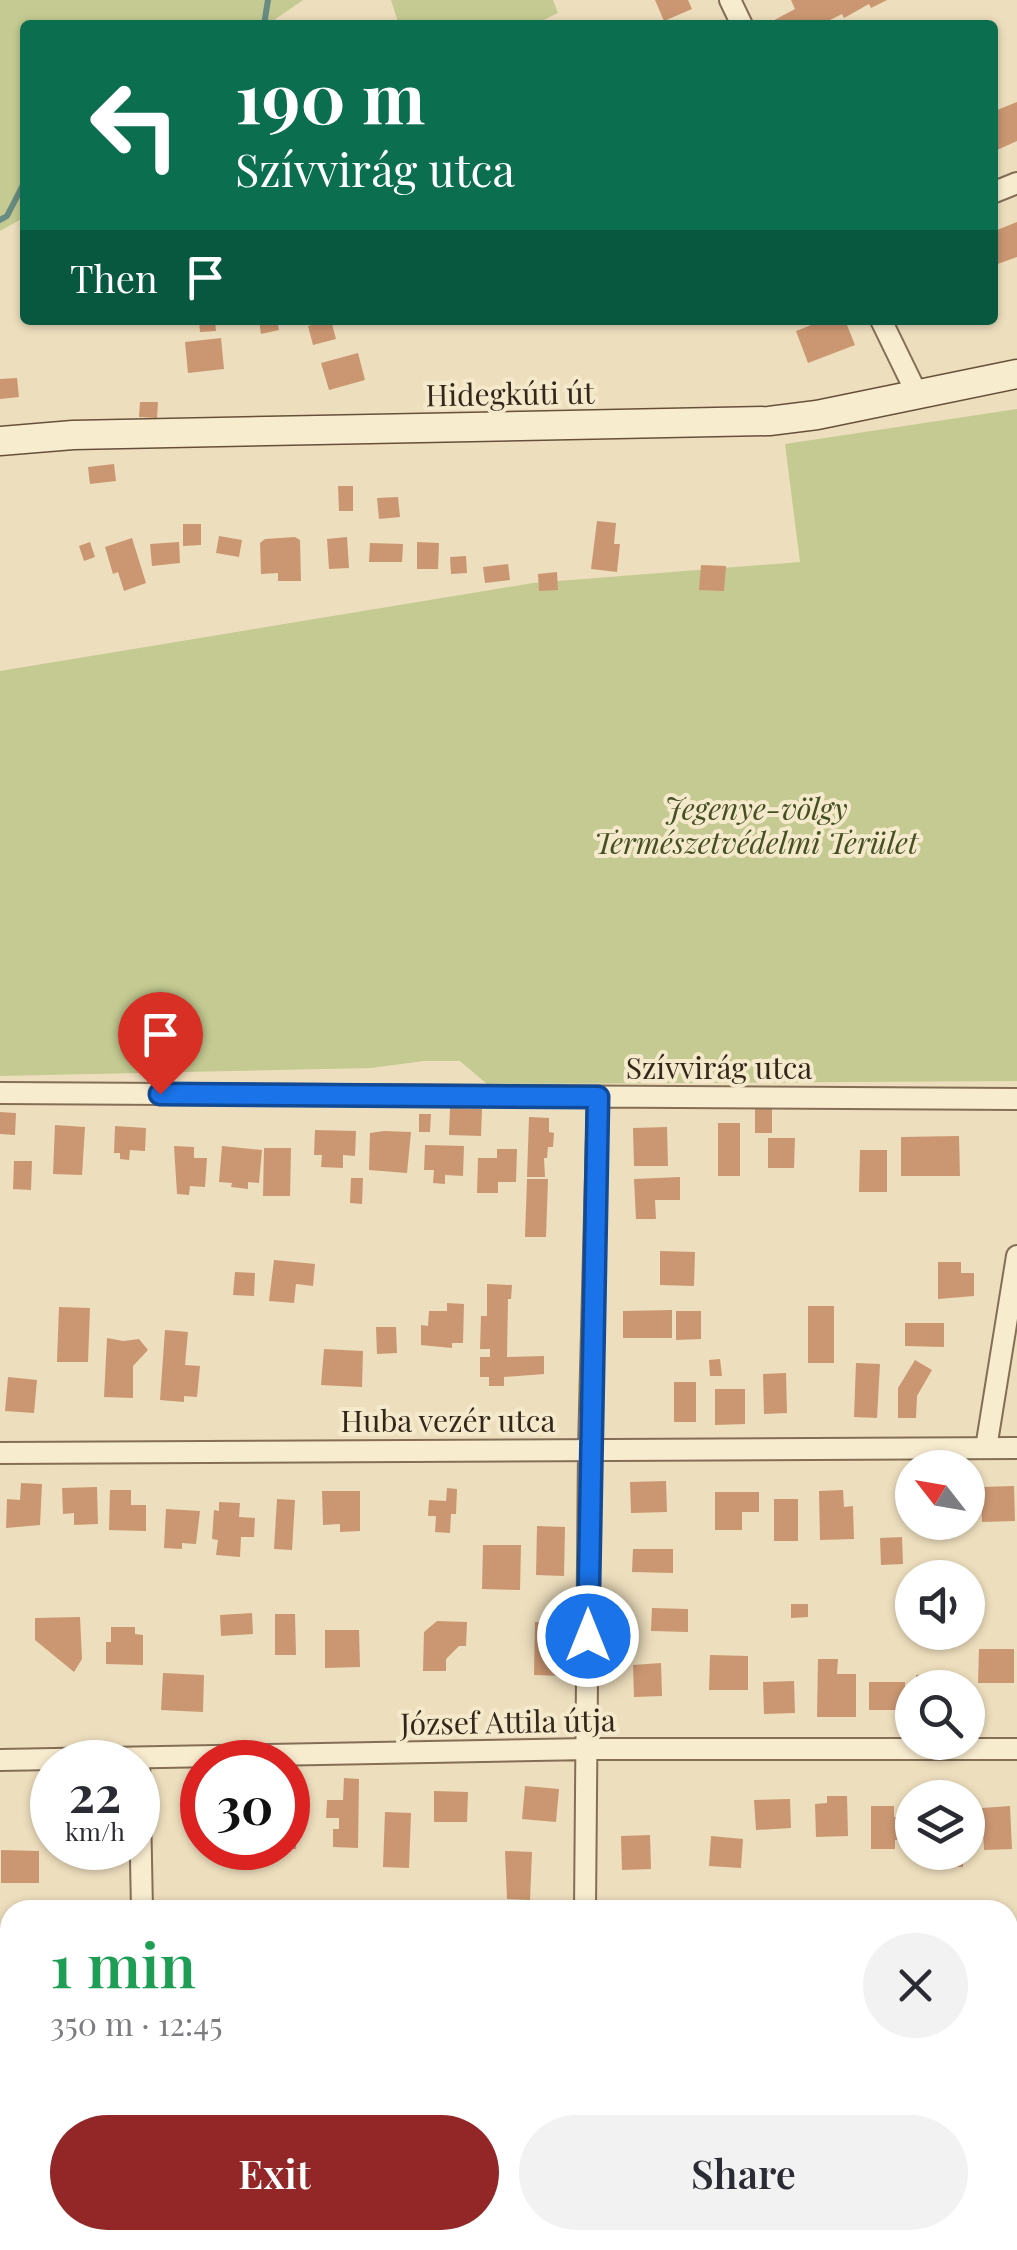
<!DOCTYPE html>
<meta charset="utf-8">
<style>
:root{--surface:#fff;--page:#f2f2f3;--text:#2b2b33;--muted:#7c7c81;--accent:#932728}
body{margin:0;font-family:"Playfair Display",serif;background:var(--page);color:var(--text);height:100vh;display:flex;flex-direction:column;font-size:38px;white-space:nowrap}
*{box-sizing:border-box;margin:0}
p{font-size:32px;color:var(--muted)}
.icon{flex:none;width:55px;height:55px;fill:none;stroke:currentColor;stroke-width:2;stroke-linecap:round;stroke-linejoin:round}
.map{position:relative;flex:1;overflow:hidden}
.drawer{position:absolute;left:0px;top:1900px;width:1018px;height:350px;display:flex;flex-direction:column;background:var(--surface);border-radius:30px 30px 0 0;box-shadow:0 2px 8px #0004}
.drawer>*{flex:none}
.top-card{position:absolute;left:20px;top:20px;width:978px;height:305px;border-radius:10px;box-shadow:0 2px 8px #0004;background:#0b6e4f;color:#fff;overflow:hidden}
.needle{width:65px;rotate:301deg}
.controls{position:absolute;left:895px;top:1450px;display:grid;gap:20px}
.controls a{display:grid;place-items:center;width:90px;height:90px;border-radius:50%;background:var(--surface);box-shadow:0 2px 8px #0004;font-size:50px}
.speed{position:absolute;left:30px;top:1740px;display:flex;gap:20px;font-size:50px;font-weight:700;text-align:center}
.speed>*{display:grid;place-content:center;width:130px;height:130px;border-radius:50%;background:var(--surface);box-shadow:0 2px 8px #0004;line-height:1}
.speed small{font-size:25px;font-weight:400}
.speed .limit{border:15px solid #d22;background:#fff;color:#111}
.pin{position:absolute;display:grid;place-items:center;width:85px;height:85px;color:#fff;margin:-102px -42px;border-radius:50% 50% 50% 0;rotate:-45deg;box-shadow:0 0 10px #0007}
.pin .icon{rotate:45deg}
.me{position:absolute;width:110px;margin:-55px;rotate:0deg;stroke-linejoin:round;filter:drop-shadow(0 0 8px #0008)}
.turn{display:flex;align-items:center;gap:35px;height:210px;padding:0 50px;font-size:45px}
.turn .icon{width:130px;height:130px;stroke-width:2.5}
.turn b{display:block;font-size:70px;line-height:85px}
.then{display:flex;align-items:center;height:95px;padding:0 50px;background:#0003;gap:20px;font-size:38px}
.round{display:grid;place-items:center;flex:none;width:105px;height:105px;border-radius:52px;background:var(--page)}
.summary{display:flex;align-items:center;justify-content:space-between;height:170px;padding:0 50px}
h1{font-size:60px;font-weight:600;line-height:75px;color:#1e9e55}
.action{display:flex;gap:20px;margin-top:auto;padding:20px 50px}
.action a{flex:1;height:115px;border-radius:60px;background:var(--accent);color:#fff;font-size:40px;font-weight:600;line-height:115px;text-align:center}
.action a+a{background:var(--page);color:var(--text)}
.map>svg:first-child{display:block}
</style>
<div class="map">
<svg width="1017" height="2250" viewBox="0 0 1017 2250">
<rect width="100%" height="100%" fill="#eddebd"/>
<path fill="#c4ca91" d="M 0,0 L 303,0 L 267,25 L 25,25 L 25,217 L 0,231 Z
M 391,0 L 553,0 L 558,13 L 533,25 L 399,25 Z
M 1017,409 L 1017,1081 L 487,1084 L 460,1061 L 424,1061 L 371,1068 L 0,1076 L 0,671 L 533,583 L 800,562 L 785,444 Z"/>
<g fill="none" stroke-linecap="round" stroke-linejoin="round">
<path stroke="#688b82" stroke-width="6" d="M 264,25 L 268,0
M 0,220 L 7,216 L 25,181"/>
</g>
<path fill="#cb9772" d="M 655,0 L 688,0 L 692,9 L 664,21 Z
M 791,0 L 887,0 L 871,8 L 869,4 L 844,18 L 842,14 L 828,21 L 831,25 L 765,25 L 795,9 Z
M 1017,102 L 1017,141 L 997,150 L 992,140 L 992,112 Z
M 1017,222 L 1017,257 L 992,266 L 992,232 Z
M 199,320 L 215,320 L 216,331 L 200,332 Z
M 259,320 L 277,320 L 279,330 L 261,334 Z
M 331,320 L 336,339 L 313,345 L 308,326 Z
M 824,320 L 845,320 L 855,345 L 808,363 L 796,331 Z
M 221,338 L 224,369 L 188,373 L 185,342 Z
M 358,353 L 365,380 L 329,390 L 321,363 Z
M 17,378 L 19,397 L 0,399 L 0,379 Z
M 140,402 L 158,402 L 157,418 L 139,417 Z
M 114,464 L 116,481 L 90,484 L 88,467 Z
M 338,486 L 353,486 L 353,511 L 339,511 Z
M 398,497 L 400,517 L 379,519 L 377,498 Z
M 597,521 L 616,523 L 614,544 L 620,544 L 617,572 L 591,569 Z
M 183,524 L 201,524 L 201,545 L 183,546 Z
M 219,536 L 242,540 L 239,557 L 216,553 Z
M 295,537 L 300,540 L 301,581 L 278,581 L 278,573 L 261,574 L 260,543 L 265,539 Z
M 347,537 L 349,568 L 329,569 L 327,539 Z
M 132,538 L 146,583 L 124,591 L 118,572 L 113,574 L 105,547 Z
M 90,542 L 95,557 L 84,561 L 79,546 Z
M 179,542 L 180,563 L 152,566 L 150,544 Z
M 417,542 L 439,543 L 438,569 L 417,569 Z
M 370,543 L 403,544 L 402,562 L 369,562 Z
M 466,556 L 467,573 L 451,574 L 450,557 Z
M 508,564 L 510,580 L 485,583 L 483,567 Z
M 701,565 L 726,566 L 724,591 L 699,590 Z
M 557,572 L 558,590 L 539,591 L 538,574 Z
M 755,1103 L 772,1103 L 772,1133 L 755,1133 Z
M 450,1108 L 482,1109 L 481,1136 L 449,1135 Z
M 0,1112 L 16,1113 L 15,1135 L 0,1134 Z
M 419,1114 L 431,1114 L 430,1132 L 419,1132 Z
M 529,1117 L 549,1118 L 549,1132 L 554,1133 L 553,1147 L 548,1147 L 547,1158 L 544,1158 L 545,1177 L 527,1177 Z
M 718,1123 L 740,1123 L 740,1176 L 718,1176 Z
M 55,1125 L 85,1127 L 82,1175 L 53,1174 Z
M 115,1126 L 146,1128 L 145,1151 L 130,1150 L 129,1160 L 120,1159 L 120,1153 L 114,1153 Z
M 667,1127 L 668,1166 L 634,1166 L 633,1128 Z
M 315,1130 L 356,1131 L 355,1156 L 343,1155 L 343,1168 L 321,1167 L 322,1155 L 314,1155 Z
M 384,1131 L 411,1132 L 407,1173 L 369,1170 L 370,1133 Z
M 959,1136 L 960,1176 L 901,1176 L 901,1137 Z
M 768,1138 L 795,1138 L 794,1168 L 768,1168 Z
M 425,1145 L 464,1146 L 463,1176 L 445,1175 L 445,1184 L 433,1183 L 434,1170 L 424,1170 Z
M 174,1146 L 194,1147 L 194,1158 L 207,1158 L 205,1187 L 190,1186 L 189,1195 L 177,1194 Z
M 222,1146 L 262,1150 L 259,1183 L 248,1182 L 248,1189 L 231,1187 L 232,1183 L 219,1182 Z
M 264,1148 L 291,1148 L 290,1196 L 263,1196 Z
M 497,1149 L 517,1149 L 516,1182 L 498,1182 L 498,1193 L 477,1193 L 478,1158 L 497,1158 Z
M 860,1150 L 887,1150 L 887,1192 L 859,1192 Z
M 14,1161 L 32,1161 L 31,1190 L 13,1189 Z
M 680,1177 L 680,1200 L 655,1200 L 656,1219 L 636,1219 L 634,1179 Z
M 351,1178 L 363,1178 L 362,1204 L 350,1203 Z
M 527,1179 L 548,1179 L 546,1237 L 525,1237 Z
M 660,1251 L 695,1252 L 694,1286 L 660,1285 Z
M 274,1260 L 315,1264 L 313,1286 L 296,1284 L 294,1303 L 269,1301 Z
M 938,1262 L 961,1262 L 961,1273 L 974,1273 L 974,1296 L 938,1299 Z
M 235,1272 L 255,1273 L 254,1296 L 233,1295 Z
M 487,1284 L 512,1285 L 511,1299 L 508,1299 L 507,1357 L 544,1356 L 544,1374 L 504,1377 L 504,1386 L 489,1386 L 489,1377 L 480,1377 L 480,1357 L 490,1357 L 490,1349 L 480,1349 L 481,1316 L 487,1316 Z
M 447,1303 L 464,1304 L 463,1343 L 452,1343 L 452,1348 L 421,1345 L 421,1325 L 428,1326 L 429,1311 L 447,1311 Z
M 808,1306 L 834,1306 L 834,1363 L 808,1363 Z
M 59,1307 L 90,1308 L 88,1362 L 57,1362 Z
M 672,1310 L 672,1338 L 623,1338 L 623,1311 Z
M 676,1311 L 701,1311 L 701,1339 L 676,1340 Z
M 905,1323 L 944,1323 L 944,1347 L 905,1346 Z
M 376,1327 L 396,1327 L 397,1353 L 377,1354 Z
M 165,1330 L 188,1332 L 185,1365 L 200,1366 L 197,1397 L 184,1396 L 184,1402 L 160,1400 Z
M 107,1338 L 123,1341 L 139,1339 L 148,1350 L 133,1366 L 133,1398 L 104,1397 Z
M 324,1349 L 363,1351 L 362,1387 L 321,1385 Z
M 720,1359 L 722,1376 L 710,1376 L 709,1360 Z
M 915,1360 L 932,1370 L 917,1396 L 916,1418 L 898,1418 L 898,1388 Z
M 856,1363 L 880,1364 L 877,1418 L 854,1417 Z
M 786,1373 L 787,1413 L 764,1414 L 763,1374 Z
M 8,1377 L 37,1380 L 34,1413 L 5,1411 Z
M 674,1382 L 696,1382 L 696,1422 L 674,1422 Z
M 715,1389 L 745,1389 L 745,1424 L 715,1425 Z
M 666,1481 L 667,1512 L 631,1513 L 630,1482 Z
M 21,1483 L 42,1484 L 40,1525 L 6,1528 L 7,1499 L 20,1500 Z
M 1014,1486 L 1015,1521 L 982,1522 L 981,1487 Z
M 97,1487 L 98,1524 L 74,1525 L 74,1513 L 63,1514 L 62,1488 Z
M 447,1488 L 457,1489 L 456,1514 L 451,1514 L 450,1533 L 435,1532 L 436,1516 L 428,1516 L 429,1500 L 446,1501 Z
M 110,1490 L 131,1490 L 131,1505 L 146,1505 L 146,1531 L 109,1530 Z
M 843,1490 L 844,1507 L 853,1506 L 854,1539 L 820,1540 L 819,1491 Z
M 322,1491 L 360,1491 L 360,1531 L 340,1532 L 340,1524 L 323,1525 Z
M 715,1492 L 759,1492 L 759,1512 L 742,1512 L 742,1530 L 715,1530 Z
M 277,1499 L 295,1500 L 292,1550 L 274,1549 Z
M 774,1499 L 798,1499 L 798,1541 L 774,1541 Z
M 219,1502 L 240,1503 L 239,1517 L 255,1518 L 254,1537 L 241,1537 L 240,1557 L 216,1555 L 218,1540 L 212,1539 L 214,1510 L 219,1511 Z
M 166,1509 L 200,1511 L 196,1544 L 182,1543 L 182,1549 L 164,1548 Z
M 537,1526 L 565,1527 L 564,1576 L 536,1575 Z
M 902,1537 L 903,1564 L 881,1565 L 880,1538 Z
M 483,1545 L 521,1545 L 520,1590 L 482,1589 Z
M 633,1549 L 673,1549 L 673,1573 L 632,1572 Z
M 791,1604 L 808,1604 L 808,1617 L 791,1618 Z
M 652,1608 L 688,1609 L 688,1632 L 651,1631 Z
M 252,1613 L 253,1634 L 221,1636 L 220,1615 Z
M 275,1614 L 295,1614 L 296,1655 L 275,1655 Z
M 80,1617 L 82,1659 L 74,1672 L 35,1640 L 35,1618 Z
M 437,1621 L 467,1622 L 466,1646 L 459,1646 L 446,1659 L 446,1671 L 423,1671 L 424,1632 Z
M 535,1622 L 567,1623 L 566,1676 L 534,1675 Z
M 111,1627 L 135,1627 L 135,1634 L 143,1635 L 143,1665 L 106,1664 L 106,1642 L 111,1642 Z
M 325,1630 L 359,1630 L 360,1667 L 325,1668 Z
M 979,1649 L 1014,1649 L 1014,1683 L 978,1683 Z
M 710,1655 L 748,1656 L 748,1690 L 709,1690 Z
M 818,1659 L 838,1659 L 837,1674 L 856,1674 L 856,1717 L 817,1717 Z
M 661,1663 L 662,1696 L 634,1697 L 633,1665 Z
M 163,1673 L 204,1675 L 203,1712 L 161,1710 Z
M 942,1674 L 943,1688 L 916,1688 L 916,1675 Z
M 794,1681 L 795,1713 L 764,1714 L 763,1682 Z
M 869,1682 L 905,1682 L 905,1710 L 869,1710 Z
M 344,1778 L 359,1779 L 358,1848 L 333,1847 L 333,1829 L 339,1829 L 339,1818 L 326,1818 L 327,1800 L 343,1800 Z
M 525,1786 L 559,1789 L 556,1822 L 522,1819 Z
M 434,1791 L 468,1792 L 467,1822 L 434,1822 Z
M 827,1796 L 847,1796 L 848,1836 L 816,1837 L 815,1804 L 827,1803 Z
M 790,1799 L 791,1828 L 756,1830 L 754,1800 Z
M 288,1804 L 297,1804 L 296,1849 L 288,1849 Z
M 871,1806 L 894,1806 L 894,1817 L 904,1816 L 904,1840 L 895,1840 L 895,1849 L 871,1849 Z
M 1010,1806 L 1012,1849 L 984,1850 L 982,1808 Z
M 385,1812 L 411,1813 L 409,1868 L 383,1867 Z
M 650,1835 L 651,1869 L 622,1870 L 621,1836 Z
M 711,1836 L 743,1839 L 741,1868 L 709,1866 Z
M 1,1850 L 39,1851 L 39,1883 L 1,1883 Z
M 505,1851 L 532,1852 L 530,1900 L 507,1899 Z
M 940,1852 L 963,1852 L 963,1867 L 941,1867 Z
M 1008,2056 L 1017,2056 L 1017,2080 L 1008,2080 Z
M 530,2240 L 555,2240 L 554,2250 L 530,2250 Z
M 791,2240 L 842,2240 L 842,2250 L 790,2250 Z
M 909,2240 L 948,2240 L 948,2250 L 909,2250 Z"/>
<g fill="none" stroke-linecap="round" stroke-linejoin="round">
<g stroke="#846e56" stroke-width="24">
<path id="minor" d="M 730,0 L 742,25
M 992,193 L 1017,183
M 881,320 L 918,396
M 0,1093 L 1017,1099
M 986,1448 L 1017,1256
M 0,1453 L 1017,1448
M 139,1758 L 142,1910
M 0,1760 L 588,1749 L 1017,1749
M 585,1910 L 589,1448 L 598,1097
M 1008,2023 L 1017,2022
M 0,2050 L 10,2049
M 136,2250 L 136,2240
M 580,2250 L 580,2240
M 868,2250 L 868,2240"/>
</g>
<g stroke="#66503a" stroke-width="31">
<path id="secondary" d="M 0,441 L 73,435 L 769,421 L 817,415 L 1017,374"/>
</g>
<use href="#minor" stroke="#f8eccf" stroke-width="20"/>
<use href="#secondary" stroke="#f8eccf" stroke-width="28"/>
</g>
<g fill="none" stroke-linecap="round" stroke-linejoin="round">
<g stroke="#114b97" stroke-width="25">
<path id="route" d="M 160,1094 L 598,1097 L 588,1636"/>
</g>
<use href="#route" stroke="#1a73e8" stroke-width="18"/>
</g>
<g text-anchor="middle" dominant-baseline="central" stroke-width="8" stroke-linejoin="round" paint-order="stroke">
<g font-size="30" fill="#33271b" stroke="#f5e9cc">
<text transform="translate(510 393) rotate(-1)">Hidegkúti út</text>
<text x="719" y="1067">Szívvirág utca</text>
<text x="448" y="1420">Huba vezér utca</text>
<text transform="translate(508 1721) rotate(-1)">József Attila útja</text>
</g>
<g font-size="30" font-style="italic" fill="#445022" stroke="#f5e9cc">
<text x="756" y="808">Jegenye-völgy<tspan x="756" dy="34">Természetvédelmi Terület</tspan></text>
</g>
</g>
</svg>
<div class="controls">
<a><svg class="needle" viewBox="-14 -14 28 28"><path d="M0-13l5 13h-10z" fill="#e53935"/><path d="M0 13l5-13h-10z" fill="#7c7c81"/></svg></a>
<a><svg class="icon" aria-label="sound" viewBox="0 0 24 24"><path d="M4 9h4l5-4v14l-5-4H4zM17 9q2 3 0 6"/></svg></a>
<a><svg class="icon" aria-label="search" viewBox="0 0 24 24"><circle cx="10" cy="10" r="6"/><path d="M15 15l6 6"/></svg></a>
<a><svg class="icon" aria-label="layers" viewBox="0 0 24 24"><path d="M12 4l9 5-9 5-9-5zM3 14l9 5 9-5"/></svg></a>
</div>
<div class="speed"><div>22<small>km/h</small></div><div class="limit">30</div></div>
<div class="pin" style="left:160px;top:1094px;background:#d93025"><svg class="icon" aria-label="arrive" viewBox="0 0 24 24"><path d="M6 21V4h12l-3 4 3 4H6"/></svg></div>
<svg class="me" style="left:588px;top:1636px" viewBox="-20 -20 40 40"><circle r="17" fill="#1a73e8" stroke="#fff" stroke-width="3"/><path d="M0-11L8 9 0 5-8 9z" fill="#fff"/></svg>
<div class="top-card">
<div class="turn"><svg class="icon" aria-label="left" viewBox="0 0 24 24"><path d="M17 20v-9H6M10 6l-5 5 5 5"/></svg><div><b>190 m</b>Szívvirág utca</div></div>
<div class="then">Then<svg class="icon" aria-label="arrive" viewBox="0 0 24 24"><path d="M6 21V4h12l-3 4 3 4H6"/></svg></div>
</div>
<section class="drawer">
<div class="summary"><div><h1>1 min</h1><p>350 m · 12:45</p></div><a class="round"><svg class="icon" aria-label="close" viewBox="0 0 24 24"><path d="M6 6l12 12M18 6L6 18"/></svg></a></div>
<div class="action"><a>Exit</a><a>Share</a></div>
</section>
</div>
